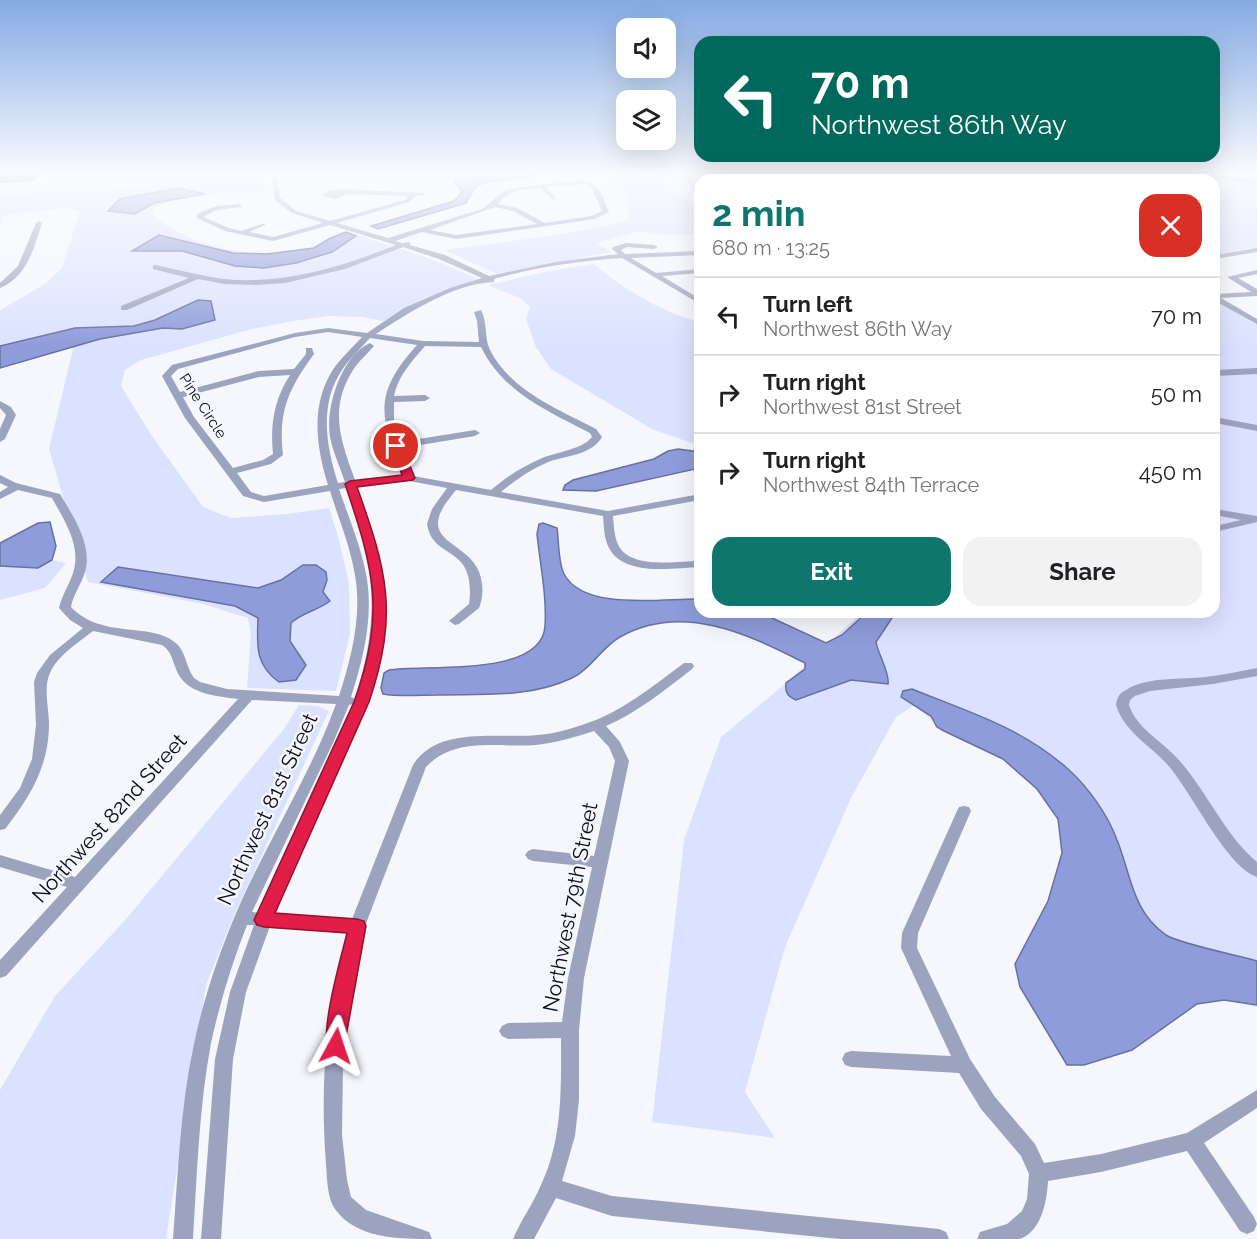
<!DOCTYPE html>
<meta charset="utf-8">
<style>
:root{--surface:#fff;--page:#f2f2f2;--text:#202124;--muted:#757577;--line:#e0e0e0;--accent:#0f766e}
body{margin:0;font-family:Raleway,sans-serif;background:var(--page);color:var(--text);height:100vh;display:flex;flex-direction:column;font-size:22px;white-space:nowrap}
*{box-sizing:border-box;margin:0}
p{font-size:20px;color:var(--muted)}
.icon{flex:none;width:33px;height:33px;fill:none;stroke:currentColor;stroke-width:2;stroke-linecap:round;stroke-linejoin:round}
.map{position:relative;flex:1;overflow:hidden}
.side{position:absolute;left:694px;top:174px;width:526px;height:444px;display:flex;flex-direction:column;background:var(--surface);border-radius:18px;box-shadow:0 6px 24px #0002}
.side>*{flex:none}
.top-card{position:absolute;left:694px;top:36px;width:526px;height:126px;border-radius:18px;box-shadow:0 6px 24px #0002;background:#00695c;color:#fff;overflow:hidden}
.controls{position:absolute;left:616px;top:18px;display:grid;gap:12px}
.controls a{display:grid;place-items:center;width:60px;height:60px;border-radius:12px;background:var(--surface);box-shadow:0 6px 24px #0002;font-size:30px}
.pin{position:absolute;display:grid;place-items:center;width:51px;height:51px;color:#fff;margin:-26px;border:3px solid #fff;border-radius:50%;box-shadow:0 2px 6px #0007}
.me{position:absolute;width:66px;margin:-33px;rotate:5deg;stroke-linejoin:round;filter:drop-shadow(0 0 4px #0008)}
.turn{display:flex;align-items:center;gap:21px;height:126px;padding:0 18px;font-size:27px}
.turn .icon{width:78px;height:78px;stroke-width:2.5}
.turn b{display:block;font-size:42px;line-height:51px}
.round{display:grid;place-items:center;flex:none;width:63px;height:63px;border-radius:18px;background:var(--page)}
.headline{display:flex;align-items:center;justify-content:space-between;height:102px;padding:0 18px}
h1{font-size:36px;font-weight:700;line-height:45px;color:var(--accent)}
.button{display:flex;gap:12px;margin-top:auto;padding:12px 18px}
.button a{flex:1;height:69px;border-radius:18px;background:var(--accent);color:#fff;font-size:24px;font-weight:700;line-height:69px;text-align:center}
.button a+a{background:var(--page);color:var(--text)}
ul{padding:0;list-style:none}
li{display:flex;align-items:center;gap:18px;height:78px;padding:0 18px;border-top:2px solid var(--line)}
li div{flex:1}
li b{display:block;font-size:22px}
li em{font-style:normal}
.map>svg:first-child{display:block}
</style>
<div class="map">
<svg width="1257" height="1239" viewBox="0 0 1257 1239">
<rect width="100%" height="100%" fill="#f5f7fd"/>
<path fill="#e5e7ef" d="M 56,173 L 266,173 L 265,176 L 46,190 Z"/>
<path fill="#dbe2ff" fill-rule="evenodd" d="M 307,173 L 491,173 L 454,181 L 359,180 L 282,185 L 281,175 Z
M 607,173 L 656,173 L 679,196 L 700,207 L 700,234 L 666,235 L 640,231 L 597,243 L 611,252 L 501,273 L 495,273 L 444,250 L 563,234 L 627,221 C 633,198 623,189 607,173 Z
M 1160,173 L 1257,184 L 1257,247 L 1215,254 L 1215,180 L 1076,180 L 1073,174 Z
M 263,178 L 265,193 C 233,193 181,192 153,209 L 153,216 C 198,251 254,259 310,248 C 322,245 333,230 347,232 C 357,234 368,239 378,242 C 412,252 445,263 477,279 L 423,299 L 384,321 L 362,317 L 329,316 L 299,320 L 252,329 L 141,360 L 125,370 L 121,386 L 152,436 L 203,507 L 231,518 L 287,514 L 329,508 L 338,536 L 349,583 L 350,634 L 336,691 L 247,688 L 251,634 L 248,618 L 203,604 L 88,582 L 49,449 L 73,349 L 65,331 L 0,346 L 0,310 L 45,284 L 62,268 L 80,211 L 65,208 L 10,214 L 3,217 L 0,224 L 0,195 ZM 166,189 L 203,195 L 154,203 L 135,214 L 108,211 L 120,199 Z
M 594,264 C 625,290 661,312 700,322 L 700,446 L 652,429 L 551,369 L 536,347 L 526,319 L 530,307 L 520,298 L 488,285 L 549,271 Z
M 1215,300 L 1257,324 L 1257,1007 L 1224,1000 L 1197,1004 L 1132,1050 L 1067,1065 L 1020,987 L 1015,964 L 1048,901 L 1062,853 L 1058,819 L 1037,789 L 1003,759 L 944,731 L 914,705 L 896,717 L 851,798 L 785,947 L 745,1092 L 775,1138 L 652,1122 L 684,840 L 721,737 L 786,683 L 862,612 L 1215,612 Z
M 52,560 L 66,563 L 45,588 L 0,600 L 0,566 L 38,568 Z
M 299,705 L 318,706 L 329,711 L 234,915 L 206,985 L 166,1239 L 0,1239 L 0,1090 L 55,996 L 127,918 L 284,729 Z"/>
<path fill="#8f9cdb" stroke="#6771a0" stroke-width="1.5" d="M 491,173 L 552,173 L 485,183 L 476,186 L 466,203 L 378,229 L 371,226 L 454,201 L 462,192 L 454,181 Z
M 178,188 L 206,194 L 154,203 L 135,214 L 108,211 L 120,199 Z
M 346,232 L 356,236 L 332,252 L 296,263 L 264,268 L 235,266 L 182,251 L 132,251 L 159,235 L 233,253 L 267,254 L 314,248 L 329,239 Z
M 198,300 L 211,301 L 215,320 L 182,329 L 163,328 L 100,339 L 0,368 L 0,346 L 75,328 L 134,326 L 155,320 Z
M 678,449 L 700,452 L 700,468 L 596,491 L 563,490 L 565,485 L 573,480 L 654,459 L 668,451 Z
M 50,522 L 56,546 L 52,560 L 38,568 L 0,566 L 0,543 L 38,523 Z
M 543,523 L 557,528 C 559,541 558,562 564,574 C 584,612 665,598 700,599 L 700,612 L 759,612 L 826,643 L 842,635 L 867,612 L 896,612 L 876,642 C 878,654 890,673 888,684 L 851,680 L 796,700 C 787,696 785,692 786,683 L 805,669 L 805,663 C 748,634 682,602 620,637 C 602,647 591,669 572,678 C 530,698 483,694 438,695 C 420,695 400,697 383,694 L 381,688 L 384,673 L 389,670 C 425,664 542,678 545,626 C 547,596 540,564 537,534 L 539,524 Z
M 303,565 L 316,565 L 326,572 L 327,580 L 323,592 L 330,601 C 317,611 303,612 291,623 L 290,641 L 306,665 L 296,680 L 279,682 C 255,665 257,646 258,618 L 235,606 L 101,582 L 118,567 L 258,588 L 281,580 Z
M 912,689 C 968,712 1021,727 1068,769 C 1088,787 1108,815 1117,840 C 1131,874 1132,912 1166,935 C 1180,944 1237,955 1257,961 L 1257,1005 L 1224,1000 L 1197,1004 L 1132,1050 L 1084,1065 L 1067,1065 L 1020,987 L 1015,964 L 1048,901 L 1062,853 L 1058,819 L 1037,789 L 1003,759 L 944,731 L 937,727 L 931,716 L 901,697 L 903,691 Z"/>
<g fill="none" stroke-linecap="round" stroke-linejoin="round">
<path fill="#8f9cdb" fill-rule="evenodd" d="M 1179,173 L 1198,173 L 1257,180 L 1257,184 Z"/>
<path fill="#9ca3bf" fill-rule="evenodd" d="M 271,173 L 277,173 L 280,198 L 296,211 L 330,221 L 405,200 L 409,196 L 348,194 L 335,199 L 323,196 L 323,194 L 328,191 L 339,189 L 424,193 L 424,195 L 415,196 L 409,202 L 337,223 L 388,238 L 482,209 C 492,204 497,193 508,189 L 581,180 C 599,180 603,198 609,212 L 595,219 L 456,239 L 422,232 L 395,241 L 402,243 L 410,242 L 410,245 L 445,255 L 489,276 L 556,262 L 618,254 L 612,249 L 613,247 L 626,243 L 654,245 L 658,247 L 654,249 L 627,247 L 621,250 L 625,254 L 700,251 L 700,255 L 631,258 L 656,273 L 700,269 L 700,273 L 662,276 L 700,299 L 700,304 L 622,258 C 580,261 535,267 494,279 L 494,282 C 455,283 408,313 376,334 L 423,341 L 479,342 L 477,321 L 474,312 L 481,310 C 488,323 484,338 490,350 C 511,391 558,409 596,429 L 602,437 C 591,456 565,455 546,463 C 530,470 515,480 501,492 L 608,511 L 700,494 L 700,500 L 613,516 C 614,526 614,539 620,548 C 634,569 678,561 700,561 L 700,567 C 674,568 624,577 609,548 C 604,539 604,527 603,516 L 456,490 C 449,499 439,510 438,522 C 436,546 479,548 482,584 C 483,592 482,601 479,608 L 459,624 L 455,625 L 449,621 L 469,604 C 477,543 433,562 427,524 L 432,509 L 447,488 L 409,481 L 357,486 C 370,522 382,559 385,597 C 389,663 359,721 333,780 C 314,824 294,869 275,914 L 352,919 L 413,765 C 438,725 498,739 537,735 C 553,734 567,730 582,725 C 620,713 652,687 684,663 L 692,663 L 694,666 L 692,669 C 665,690 638,712 606,726 L 620,742 L 629,761 L 584,978 L 579,1030 L 579,1100 L 575,1136 L 562,1181 L 612,1196 L 939,1229 L 946,1232 L 949,1239 L 840,1239 L 612,1216 L 556,1198 L 534,1239 L 513,1239 C 521,1220 533,1204 541,1185 C 563,1139 561,1087 561,1038 L 508,1039 L 502,1036 L 499,1031 L 502,1026 L 508,1023 L 562,1022 L 568,978 L 592,867 L 533,861 L 528,859 L 525,855 L 528,851 L 533,849 L 594,856 L 615,761 L 609,747 L 594,731 C 575,737 556,743 536,745 C 497,748 456,736 426,767 L 365,926 L 348,1011 L 343,1064 L 342,1135 L 347,1180 L 351,1197 L 366,1210 L 429,1232 L 432,1239 C 400,1239 356,1239 335,1209 C 327,1198 327,1177 326,1164 C 322,1114 323,1063 330,1013 C 334,986 342,959 348,932 L 270,926 L 246,992 L 233,1059 L 221,1239 L 201,1239 L 215,1059 L 230,992 L 254,925 L 247,925 C 232,963 220,1002 211,1043 C 199,1107 197,1174 193,1239 L 173,1239 C 178,1174 180,1108 194,1044 C 203,1001 217,959 234,918 C 264,846 309,779 336,704 L 252,700 L 6,976 L 0,978 L 0,960 L 67,887 L 0,867 L 0,855 L 75,877 L 238,699 C 215,696 185,694 176,669 C 172,659 171,651 162,645 L 93,631 C 78,643 58,655 50,673 C 43,688 49,708 49,724 C 49,766 30,797 5,829 L 0,830 L 0,815 L 20,788 L 32,759 L 36,725 L 34,682 L 37,673 L 50,655 L 83,628 L 70,620 L 59,608 C 62,595 69,585 73,573 C 82,546 64,520 52,498 L 18,490 L 0,499 L 0,492 L 8,487 L 0,483 L 0,475 L 16,483 L 60,494 C 73,516 93,545 85,572 C 81,585 73,595 71,607 C 102,640 153,621 177,644 C 186,653 186,667 194,678 L 200,682 L 227,689 L 339,696 C 352,656 363,612 354,570 C 349,543 338,517 330,491 L 264,502 L 243,496 L 185,418 L 162,376 L 172,365 L 295,333 L 328,328 L 367,333 L 404,308 L 450,288 L 482,278 L 439,259 L 403,247 L 345,269 L 285,283 L 256,285 L 225,284 L 198,279 L 127,310 L 121,310 L 121,306 L 189,278 L 153,269 L 153,265 L 156,265 C 179,270 201,276 224,279 C 284,285 341,267 396,245 L 330,225 L 273,241 L 225,231 L 197,218 L 197,214 L 216,206 L 239,204 L 242,206 L 241,207 L 217,210 L 203,217 L 229,228 L 241,231 L 265,223 L 265,225 L 249,232 L 273,237 L 323,223 L 292,213 L 275,200 ZM 586,184 L 591,187 L 602,211 L 591,216 L 545,223 L 517,208 L 498,204 C 509,189 523,190 540,188 L 553,200 L 556,198 L 546,187 ZM 495,207 L 513,211 L 537,224 L 456,235 L 430,230 ZM 328,332 L 362,337 C 353,347 342,357 334,368 C 310,404 316,446 328,485 L 264,496 L 251,492 L 237,473 L 271,464 L 283,455 C 278,411 289,388 314,354 L 312,348 L 306,348 L 306,354 L 294,369 L 259,371 L 180,392 L 171,376 L 178,369 L 295,337 ZM 370,338 L 417,345 C 372,395 380,417 403,476 L 355,480 C 340,439 328,407 355,367 C 361,359 368,353 374,346 L 370,343 C 341,356 325,408 330,437 C 333,452 340,467 345,482 L 338,483 C 326,446 319,404 342,370 C 350,358 361,348 370,338 ZM 425,346 L 481,347 C 503,392 547,411 590,433 L 592,437 C 582,450 555,452 540,459 C 522,467 506,477 491,490 L 413,476 L 402,448 L 475,436 L 480,433 L 475,430 L 400,442 L 394,422 L 394,402 L 425,401 L 430,398 L 425,395 L 394,396 C 398,376 412,361 425,346 ZM 290,375 C 274,400 270,425 273,454 L 263,460 L 233,468 L 194,417 L 183,397 L 259,377 ZM 347,488 C 375,570 381,614 355,699 L 351,697 C 364,656 375,612 365,569 C 359,541 348,516 339,489 ZM 353,704 L 259,913 L 252,912 L 333,743 L 349,705 Z
M 676,173 L 683,173 L 700,190 L 700,195 Z
M 770,174 L 828,173 L 830,175 L 827,177 L 740,180 Z
M 39,221 L 42,223 C 34,248 27,277 0,288 L 0,283 L 18,266 L 36,223 Z
M 1257,248 L 1257,252 L 1215,259 L 1215,255 Z
M 1257,270 L 1257,274 L 1238,278 L 1257,289 L 1257,296 L 1221,298 L 1257,319 L 1257,324 L 1215,301 L 1215,294 L 1251,292 L 1227,277 Z
M 1257,368 L 1257,374 L 1215,376 L 1215,370 Z
M 0,401 L 11,407 L 16,415 L 5,439 L 0,442 L 0,429 L 6,415 L 0,408 Z
M 1215,417 L 1257,425 L 1257,431 L 1215,423 Z
M 1215,509 L 1257,516 L 1257,522 L 1215,532 L 1215,526 L 1241,520 L 1215,515 Z
M 1257,668 L 1257,676 L 1213,684 L 1150,691 L 1135,696 L 1130,700 L 1129,705 C 1137,729 1162,741 1178,759 C 1207,791 1224,834 1257,862 L 1257,877 C 1226,867 1191,790 1166,763 C 1148,744 1124,731 1116,705 C 1117,698 1119,693 1126,690 C 1148,676 1181,680 1205,677 C 1223,675 1240,671 1257,668 Z
M 964,806 L 969,807 L 971,811 L 918,933 L 917,948 L 970,1059 L 995,1097 L 1035,1144 L 1044,1163 L 1101,1154 L 1187,1133 L 1257,1090 L 1257,1108 L 1204,1143 L 1254,1217 L 1257,1224 L 1254,1231 L 1247,1234 L 1240,1231 L 1187,1151 L 1101,1172 L 1048,1181 C 1047,1200 1042,1231 1020,1239 C 1010,1239 988,1239 977,1239 L 980,1232 L 1007,1224 L 1022,1211 L 1027,1199 L 1029,1174 L 1021,1156 L 981,1109 L 959,1073 L 851,1067 L 845,1065 L 842,1059 L 845,1053 L 851,1051 L 951,1056 L 901,948 L 902,933 L 957,811 L 959,807 Z"/>
</g>
<path fill="#43475a" d="M 0,173 L 39,173 L 35,181 L 0,183 Z"/>
<linearGradient id="sky" x2="0" y2="1"><stop stop-color="#84aae3"/><stop offset="0.5" stop-color="#fafbfe"/><stop offset="1" stop-color="#fafbfe" stop-opacity="0"/></linearGradient>
<rect width="1257" height="347" fill="url(#sky)"/>
<path fill="#e11d48" stroke="#92132f" stroke-width="1.5" d="M 392,444 L 402,446 L 415,478 L 413,480 L 357,487 C 387,571 399,613 369,702 L 275,913 L 357,919 L 364,921 L 366,926 L 343,1053 L 336,1055 L 329,1053 C 319,1032 341,958 347,933 L 264,927 L 257,925 L 254,920 L 354,702 C 386,612 374,570 345,484 L 350,481 L 402,475 L 391,446 Z"/>
<g text-anchor="middle" dominant-baseline="central" stroke-width="5" stroke-linejoin="round" paint-order="stroke">
<g font-size="15" fill="#090c15" stroke="#f5f7fd">
<text transform="translate(203 406) rotate(57)">Pine Circle</text>
</g>
<g font-size="21" fill="#090c15" stroke="#f5f7fd">
<text transform="translate(267 809) rotate(-65)">Northwest 81st Street</text>
<text transform="translate(109 818) rotate(-48)">Northwest 82nd Street</text>
<text transform="translate(570 907) rotate(-79)">Northwest 79th Street</text>
</g>
</g>
</svg>
<div class="controls">
<a><svg class="icon" aria-label="sound" viewBox="0 0 24 24"><path d="M4 9h4l5-4v14l-5-4H4zM17 9q2 3 0 6"/></svg></a>
<a><svg class="icon" aria-label="layers" viewBox="0 0 24 24"><path d="M12 4l9 5-9 5-9-5zM3 14l9 5 9-5"/></svg></a>
</div>
<div class="pin" style="left:396px;top:446px;background:#d93025"><svg class="icon" aria-label="arrive" viewBox="0 0 24 24"><path d="M6 21V4h12l-3 4 3 4H6"/></svg></div>
<svg class="me" style="left:336px;top:1046px" viewBox="-20 -20 40 40"><path d="M0-17L14 15 0 8-14 15z" fill="#e11d48" stroke="#fff" stroke-width="4"/></svg>
<div class="top-card">
<div class="turn"><svg class="icon" aria-label="left" viewBox="0 0 24 24"><path d="M17 20v-9H6M10 6l-5 5 5 5"/></svg><div><b>70 m</b>Northwest 86th Way</div></div>
</div>
<section class="side">
<div class="headline"><div><h1>2 min</h1><p>680 m · 13:25</p></div><a class="round" style="background:#d93025;color:#fff"><svg class="icon" aria-label="close" viewBox="0 0 24 24"><path d="M6 6l12 12M18 6L6 18"/></svg></a></div>
<ul>
<li><svg class="icon" aria-label="left" viewBox="0 0 24 24"><path d="M17 20v-9H6M10 6l-5 5 5 5"/></svg><div><b>Turn left</b><p>Northwest 86th Way</p></div><em>70 m</em></li>
<li><svg class="icon" aria-label="right" viewBox="0 0 24 24"><path d="M7 20v-9h11M14 6l5 5-5 5"/></svg><div><b>Turn right</b><p>Northwest 81st Street</p></div><em>50 m</em></li>
<li><svg class="icon" aria-label="right" viewBox="0 0 24 24"><path d="M7 20v-9h11M14 6l5 5-5 5"/></svg><div><b>Turn right</b><p>Northwest 84th Terrace</p></div><em>450 m</em></li>
</ul>
<div class="button"><a>Exit</a><a>Share</a></div>
</section>
</div>
